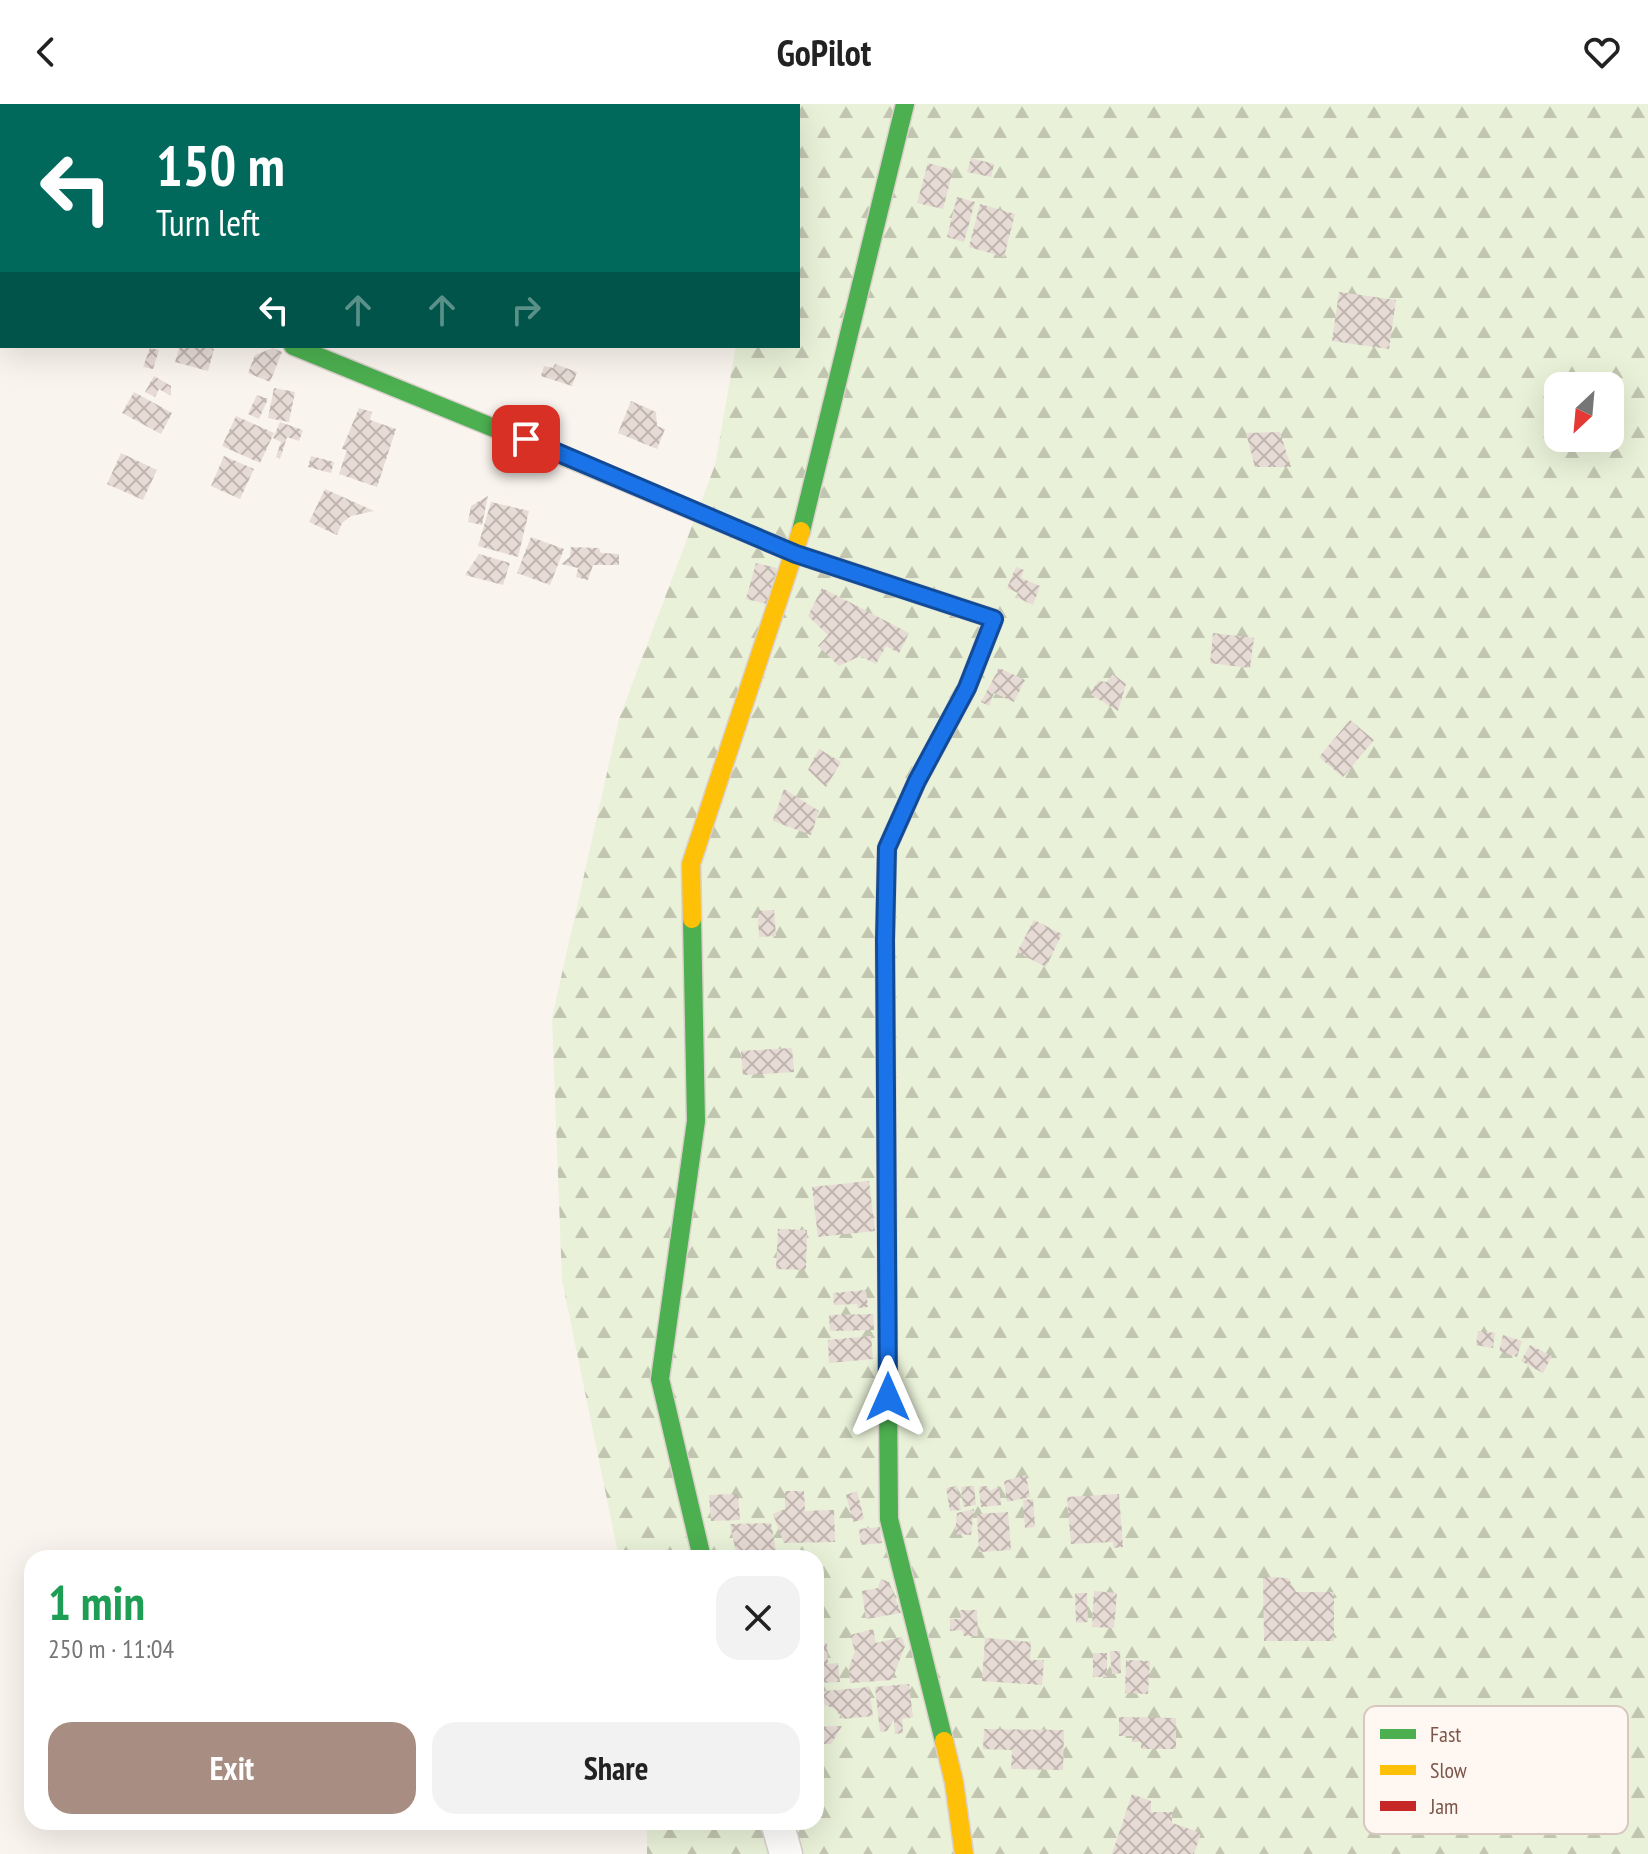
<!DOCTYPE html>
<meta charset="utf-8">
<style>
:root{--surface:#fff;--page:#f2f2f2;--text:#222;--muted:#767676;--accent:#a88d83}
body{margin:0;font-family:"PT Sans Narrow",sans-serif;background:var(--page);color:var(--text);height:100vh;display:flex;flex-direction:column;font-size:30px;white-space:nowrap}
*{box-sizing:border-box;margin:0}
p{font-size:26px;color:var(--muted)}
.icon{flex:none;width:44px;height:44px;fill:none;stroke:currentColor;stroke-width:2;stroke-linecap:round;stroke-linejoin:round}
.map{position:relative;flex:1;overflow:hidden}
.panel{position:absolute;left:24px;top:1446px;width:800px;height:280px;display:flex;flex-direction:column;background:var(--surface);border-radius:24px;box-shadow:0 8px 32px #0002}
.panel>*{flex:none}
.hud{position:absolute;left:0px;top:0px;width:800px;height:244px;box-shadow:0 8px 32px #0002;background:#00695c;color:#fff;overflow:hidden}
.needle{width:52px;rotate:206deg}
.fabs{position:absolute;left:1544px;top:268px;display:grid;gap:16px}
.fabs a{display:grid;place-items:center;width:80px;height:80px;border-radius:16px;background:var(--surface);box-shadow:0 8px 32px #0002;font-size:40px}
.pin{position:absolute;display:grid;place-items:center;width:68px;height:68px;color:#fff;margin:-34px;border-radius:16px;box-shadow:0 4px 12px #0006}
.me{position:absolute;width:88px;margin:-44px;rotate:0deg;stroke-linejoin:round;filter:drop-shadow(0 0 6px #0008)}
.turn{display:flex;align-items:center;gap:28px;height:168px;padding:0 24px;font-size:36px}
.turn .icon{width:104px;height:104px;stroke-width:2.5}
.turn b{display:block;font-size:56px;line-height:68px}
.lanes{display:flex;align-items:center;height:76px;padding:0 24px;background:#0003;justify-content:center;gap:40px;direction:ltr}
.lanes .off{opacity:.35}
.round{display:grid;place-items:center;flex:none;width:84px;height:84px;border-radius:24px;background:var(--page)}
.head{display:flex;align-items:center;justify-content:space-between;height:136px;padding:0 24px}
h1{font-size:48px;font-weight:700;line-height:60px;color:#1e9e55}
.action{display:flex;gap:16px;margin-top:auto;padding:16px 24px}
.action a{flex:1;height:92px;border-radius:24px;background:var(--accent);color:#fff;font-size:32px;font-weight:700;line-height:92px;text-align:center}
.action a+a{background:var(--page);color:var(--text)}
header{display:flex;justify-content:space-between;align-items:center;height:104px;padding:0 24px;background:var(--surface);font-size:36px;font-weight:700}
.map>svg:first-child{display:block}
</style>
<header><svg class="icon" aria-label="back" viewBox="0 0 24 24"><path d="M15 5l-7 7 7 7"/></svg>GoPilot<svg class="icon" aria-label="heart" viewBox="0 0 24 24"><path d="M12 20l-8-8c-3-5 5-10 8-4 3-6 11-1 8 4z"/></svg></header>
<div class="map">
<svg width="1648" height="1750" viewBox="0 0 1648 1750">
<defs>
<pattern id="forest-firs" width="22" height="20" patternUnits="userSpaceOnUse" patternTransform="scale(2)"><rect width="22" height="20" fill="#e9f1d8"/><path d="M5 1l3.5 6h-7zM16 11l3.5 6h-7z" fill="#c2c6b1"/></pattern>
<pattern id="building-cross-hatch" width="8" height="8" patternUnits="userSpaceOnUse" patternTransform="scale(2)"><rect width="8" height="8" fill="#e7dbd5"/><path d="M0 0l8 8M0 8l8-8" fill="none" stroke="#c0b4af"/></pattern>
</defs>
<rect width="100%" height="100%" fill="#faf4ee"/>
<path fill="url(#forest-firs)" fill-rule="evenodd" d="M 778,0 L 1648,0 L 1648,1750 L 647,1750 L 647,1718 L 816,1718 L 816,1454 L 619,1454 L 562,1176 L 552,914 L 619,615 L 715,361 L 736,242 L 798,242 L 798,2 L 778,2 ZM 1558,282 L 1610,282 L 1610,334 L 1558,334 Z"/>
<path fill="url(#building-cross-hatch)" d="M 971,54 L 994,60 L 991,73 L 967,68 Z
M 928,59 L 953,66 L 943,105 L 917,99 Z
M 957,93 L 975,98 L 964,138 L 947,133 Z
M 980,100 L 1015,110 L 1004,153 L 969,143 Z
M 1339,188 L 1396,196 L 1389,245 L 1332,237 Z
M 180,242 L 204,242 L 214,245 L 208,267 L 175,258 Z
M 150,244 L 159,246 L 153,265 L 143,263 Z
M 273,244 L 282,248 L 270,278 L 248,269 L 255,251 Z
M 555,260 L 577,268 L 572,282 L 541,272 L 544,262 L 553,264 Z
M 154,272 L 171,282 L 171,292 L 159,285 L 155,293 L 145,288 Z
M 274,284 L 295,288 L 289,318 L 268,314 Z
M 134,288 L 172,309 L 161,330 L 122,309 Z
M 257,291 L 268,295 L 259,315 L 248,310 Z
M 631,297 L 656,308 L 657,322 L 665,325 L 657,345 L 618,329 Z
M 359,304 L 372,308 L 370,316 L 396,325 L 377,383 L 339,370 L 347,346 L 342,345 Z
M 236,312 L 274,329 L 260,359 L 222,342 Z
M 280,318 L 303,326 L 299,337 L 287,333 L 280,355 L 276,353 L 281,338 L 273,334 Z
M 1280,328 L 1291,363 L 1255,363 L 1246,329 Z
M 121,349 L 157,366 L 143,396 L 107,380 Z
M 224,352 L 254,365 L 240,395 L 211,382 Z
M 311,352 L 334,358 L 331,369 L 308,363 Z
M 325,385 L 374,407 L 351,412 L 342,419 L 337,431 L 309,418 Z
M 488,392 L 482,421 L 468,418 L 471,402 Z
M 491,398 L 529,407 L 518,453 L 478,442 Z
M 531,433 L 564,445 L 550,481 L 517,469 Z
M 571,443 L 599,444 L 601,449 L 619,450 L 619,461 L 593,461 L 588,476 L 576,473 L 578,464 L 561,460 L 570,453 Z
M 479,450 L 510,459 L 503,481 L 465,471 Z
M 756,459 L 777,464 L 767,500 L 746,495 Z
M 1016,463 L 1024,466 L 1021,474 L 1040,482 L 1033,501 L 1016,493 L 1018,489 L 1007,484 Z
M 822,484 L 909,529 L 899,549 L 886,542 L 876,560 L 860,552 L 839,562 L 818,542 L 828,531 L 808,512 Z
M 1213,529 L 1254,534 L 1250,564 L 1210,559 Z
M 999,564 L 1025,576 L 1014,598 L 994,589 L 989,602 L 981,598 Z
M 1113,570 L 1126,580 L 1118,607 L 1090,590 L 1098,577 L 1107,578 Z
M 1350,616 L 1374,636 L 1343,673 L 1319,653 Z
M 819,645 L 841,658 L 826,683 L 808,666 Z
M 784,685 L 819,707 L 811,731 L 773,717 Z
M 774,806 L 776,832 L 759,833 L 758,807 Z
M 1034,816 L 1062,830 L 1046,863 L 1017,848 Z
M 792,944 L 794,968 L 743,971 L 741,947 Z
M 869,1077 L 875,1127 L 818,1133 L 812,1083 Z
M 778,1125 L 807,1126 L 806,1166 L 776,1165 Z
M 866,1186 L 868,1203 L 858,1204 L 857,1200 L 834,1201 L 833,1189 Z
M 873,1210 L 874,1226 L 830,1227 L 829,1211 Z
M 1478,1227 L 1495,1229 L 1493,1244 L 1476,1241 Z
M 1503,1231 L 1522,1237 L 1517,1253 L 1499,1247 Z
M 871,1232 L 873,1255 L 829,1259 L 828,1236 Z
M 1530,1241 L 1552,1252 L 1543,1269 L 1521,1257 Z
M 1026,1371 L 1030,1393 L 1007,1398 L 1004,1377 Z
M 957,1382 L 961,1406 L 950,1407 L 946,1384 Z
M 974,1382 L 976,1401 L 963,1403 L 961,1383 Z
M 987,1382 L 990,1387 L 999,1382 L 1001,1401 L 981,1403 L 979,1383 Z
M 785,1387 L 804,1387 L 805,1407 L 834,1406 L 835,1438 L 784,1439 L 773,1410 L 785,1405 Z
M 857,1387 L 864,1415 L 853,1418 L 846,1391 Z
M 738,1390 L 740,1416 L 711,1417 L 709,1391 Z
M 1119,1390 L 1123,1443 L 1113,1444 L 1113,1438 L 1071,1440 L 1067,1393 Z
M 1033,1395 L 1035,1423 L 1025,1424 L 1023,1396 Z
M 974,1405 L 971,1431 L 955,1430 L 957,1409 Z
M 1008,1408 L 1011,1446 L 979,1448 L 977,1410 Z
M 771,1419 L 777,1451 L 737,1453 L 730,1420 Z
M 880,1423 L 882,1439 L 861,1441 L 859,1425 Z
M 1263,1473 L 1288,1474 L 1296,1488 L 1334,1488 L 1334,1537 L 1264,1537 Z
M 881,1475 L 889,1478 L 901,1509 L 866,1515 L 862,1487 L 878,1484 Z
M 1094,1487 L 1117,1489 L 1114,1524 L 1092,1523 Z
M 1075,1489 L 1087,1489 L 1088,1518 L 1076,1519 Z
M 960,1506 L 977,1506 L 978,1532 L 964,1532 L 962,1526 L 950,1527 L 950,1515 L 961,1515 Z
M 873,1525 L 876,1539 L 902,1533 L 905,1542 L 892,1576 L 850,1579 L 849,1563 L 855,1547 L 850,1531 Z
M 985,1534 L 1031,1538 L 1030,1556 L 1044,1556 L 1042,1581 L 982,1577 Z
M 827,1539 L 828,1560 L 838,1559 L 840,1578 L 816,1579 L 816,1540 Z
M 1110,1547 L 1120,1547 L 1121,1569 L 1112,1570 Z
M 1093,1549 L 1107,1549 L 1107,1573 L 1093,1573 Z
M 1126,1556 L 1150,1557 L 1148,1590 L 1125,1589 Z
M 909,1580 L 913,1613 L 902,1615 L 903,1629 L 895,1630 L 894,1615 L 887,1627 L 880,1628 L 875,1583 Z
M 869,1583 L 873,1612 L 843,1615 L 835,1605 L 816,1597 L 816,1588 Z
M 1119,1613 L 1176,1614 L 1176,1645 L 1141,1645 L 1141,1638 L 1132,1638 L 1133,1632 L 1119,1632 Z
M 842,1622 L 831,1640 L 816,1640 L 816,1623 Z
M 984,1625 L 1064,1626 L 1063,1666 L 1011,1665 L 1012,1646 L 983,1645 Z
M 1132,1690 L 1151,1697 L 1151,1708 L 1172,1708 L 1172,1719 L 1201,1729 L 1194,1750 L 1112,1750 Z"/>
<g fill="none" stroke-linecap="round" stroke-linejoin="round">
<g stroke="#d8cfca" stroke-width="35">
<path id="street" d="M 0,131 L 2,132
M 777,1718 L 786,1750"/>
</g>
<g stroke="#dbd0cc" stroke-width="21">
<path id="fast" d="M 293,242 L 602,368
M 801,427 L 905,0
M 692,815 L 696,1017 L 660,1275 L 702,1454
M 888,1292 L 889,1415 L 944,1637"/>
</g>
<g stroke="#dbd0cc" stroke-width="21">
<path id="slow" d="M 692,815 L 691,760 L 801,427
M 888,1292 L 885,836 L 887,744 L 917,677 L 951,614
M 944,1637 L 954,1678 L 964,1750"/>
</g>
<g stroke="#dbd0cc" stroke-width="21">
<path id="jam" d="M 602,368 L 796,450 L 994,515 L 967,584 L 951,614"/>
</g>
<use href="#street" stroke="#fefdfc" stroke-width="32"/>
<use href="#fast" stroke="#4caf50" stroke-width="18"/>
<use href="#slow" stroke="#ffc107" stroke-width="18"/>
<use href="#jam" stroke="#c62828" stroke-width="18"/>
</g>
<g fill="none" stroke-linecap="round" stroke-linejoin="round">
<g stroke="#114b97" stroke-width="20">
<path id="route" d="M 526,335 L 796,450 L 994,515 L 967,584 L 917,677 L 887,744 L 885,836 L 888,1293"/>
</g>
<use href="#route" stroke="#1a73e8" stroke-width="14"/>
</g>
<rect x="1364" y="1602" width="264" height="128" rx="12" fill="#fff8f2" stroke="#d8c7c0" stroke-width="2"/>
<rect x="1380" y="1625" width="36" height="10" fill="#4caf50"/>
<rect x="1380" y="1661" width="36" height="10" fill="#ffc107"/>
<rect x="1380" y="1697" width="36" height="10" fill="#c62828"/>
<g font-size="22" fill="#7c564a">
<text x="1430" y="1638">Fast</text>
<text x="1430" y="1674">Slow</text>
<text x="1430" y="1710">Jam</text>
</g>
</svg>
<div class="fabs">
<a><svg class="needle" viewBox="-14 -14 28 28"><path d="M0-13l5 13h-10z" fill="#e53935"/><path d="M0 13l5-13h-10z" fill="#767676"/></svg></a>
</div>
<div class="pin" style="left:526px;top:335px;background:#d93025"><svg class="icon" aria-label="arrive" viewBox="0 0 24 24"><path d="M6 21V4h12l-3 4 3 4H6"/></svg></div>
<svg class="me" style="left:888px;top:1293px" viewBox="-20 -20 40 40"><path d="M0-17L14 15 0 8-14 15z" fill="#1a73e8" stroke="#fff" stroke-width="4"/></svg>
<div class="hud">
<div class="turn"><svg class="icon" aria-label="left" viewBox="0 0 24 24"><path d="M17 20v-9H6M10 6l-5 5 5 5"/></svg><div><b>150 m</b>Turn left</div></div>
<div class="lanes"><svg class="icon" aria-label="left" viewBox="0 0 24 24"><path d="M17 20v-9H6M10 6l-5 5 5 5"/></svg><svg class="icon off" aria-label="ahead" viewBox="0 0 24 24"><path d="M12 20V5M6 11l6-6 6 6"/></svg><svg class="icon off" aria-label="ahead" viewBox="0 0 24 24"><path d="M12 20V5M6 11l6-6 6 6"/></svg><svg class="icon off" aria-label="right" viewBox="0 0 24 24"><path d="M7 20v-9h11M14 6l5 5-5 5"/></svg></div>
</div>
<section class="panel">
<div class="head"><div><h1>1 min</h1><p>250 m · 11:04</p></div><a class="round"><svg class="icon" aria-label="close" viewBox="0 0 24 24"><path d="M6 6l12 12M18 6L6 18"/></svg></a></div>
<div class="action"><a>Exit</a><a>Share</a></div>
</section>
</div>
